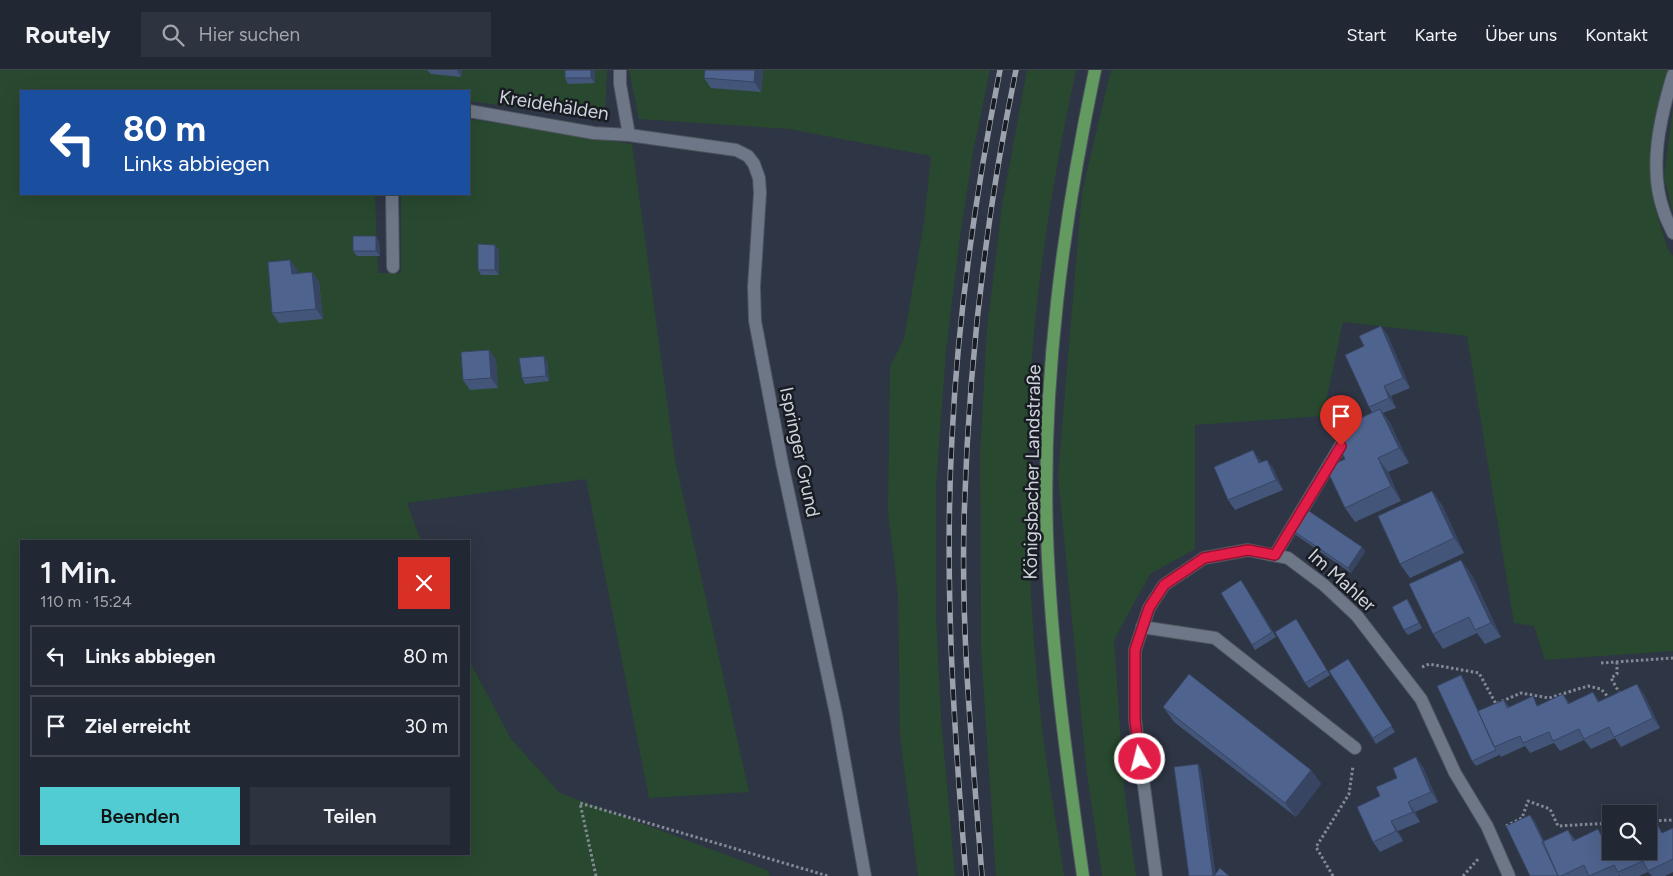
<!DOCTYPE html>
<html lang="de">
<meta charset="utf-8">
<style>
:root{--surface:#222833;--page:#2e343f;--text:#f1f3f6;--muted:#a2a6ac;--line:#3f444e;--accent:#51ccd3}
body{margin:0;font-family:Figtree,sans-serif;background:var(--page);color:var(--text);height:100vh;display:flex;flex-direction:column;font-size:19px;white-space:nowrap}
*{box-sizing:border-box;margin:0}
p{font-size:16px;color:var(--muted)}
.icon{flex:none;width:28px;height:28px;fill:none;stroke:currentColor;stroke-width:2;stroke-linecap:round;stroke-linejoin:round}
.map{position:relative;flex:1;overflow:hidden}
.details{position:absolute;left:20px;top:470px;width:450px;height:315px;display:flex;flex-direction:column;background:var(--surface);border-radius:0px;box-shadow:0 5px 20px #0002,0 0 0 1px var(--line)}
.details>*{flex:none}
.banner{position:absolute;left:20px;top:20px;width:450px;height:105px;border-radius:0px;box-shadow:0 5px 20px #0002,0 0 0 1px var(--line);background:#1a4fa0;color:#fff;overflow:hidden}
.buttons{position:absolute;left:1602px;top:735px;display:grid;gap:10px}
.buttons a{display:grid;place-items:center;width:55px;height:55px;border-radius:0px;background:var(--surface);box-shadow:0 5px 20px #0002,0 0 0 1px var(--line);font-size:25px}
.pin{position:absolute;display:grid;place-items:center;width:42px;height:42px;color:#fff;margin:-51px -21px;border-radius:50% 50% 50% 0;rotate:-45deg;box-shadow:0 0 5px #0007}
.pin .icon{rotate:45deg}
.me{position:absolute;width:55px;margin:-28px;rotate:352deg;stroke-linejoin:round;filter:drop-shadow(0 0 4px #0008)}
.turn{display:flex;align-items:center;gap:18px;height:105px;padding:0 20px;font-size:22px}
.turn .icon{width:65px;height:65px;stroke-width:2.5}
.turn b{display:block;font-size:35px;line-height:42px}
.round{display:grid;place-items:center;flex:none;width:52px;height:52px;border-radius:0px;background:var(--page)}
.summary{display:flex;align-items:center;justify-content:space-between;height:85px;padding:0 20px}
h1{font-size:30px;font-weight:600;line-height:38px}
.button{display:flex;gap:10px;margin-top:auto;padding:10px 20px}
.button a{flex:1;height:58px;border-radius:0px;background:var(--accent);color:#111;font-size:20px;font-weight:600;line-height:58px;text-align:center}
.button a+a{background:var(--page);color:var(--text)}
ul{padding:0;list-style:none}
li{display:flex;align-items:center;gap:15px;height:62px;margin:0 10px 8px;padding:0 10px;border:2px solid var(--line);border-radius:0px}
li div{flex:1}
li b{display:block;font-size:19px}
li em{font-style:normal}
header{display:flex;align-items:center;gap:30px;box-sizing:border-box;height:70px;padding:0 25px;background:var(--surface);border-bottom:1px solid var(--line)}
header strong{font-size:24px}
nav{display:flex;gap:28px;margin-inline-start:auto;font-size:18px}
.search{width:350px;height:45px;background:var(--page);display:flex;align-items:center;gap:12px;box-sizing:border-box;padding:0 18px;border-radius:0px;color:var(--muted);font-size:19px}
.map>svg:first-child{display:block}
</style>
<header>
<strong>Routely</strong>
<div class="search"><svg class="icon" aria-label="search" viewBox="0 0 24 24"><circle cx="10" cy="10" r="6"/><path d="M15 15l6 6"/></svg>Hier suchen</div>
<nav><a>Start</a><a>Karte</a><a>Über uns</a><a>Kontakt</a></nav>
</header>
<div class="map">
<svg width="1673" height="806" viewBox="0 0 1673 806">
<rect width="100%" height="100%" fill="#2e3544"/>
<path fill="#28492f" d="M 0,0 L 607,0 L 605,49 L 469,31 L 469,21 L 21,21 L 21,124 L 375,124 L 378,203 L 401,203 L 401,124 L 469,124 L 469,49 L 632,74 L 675,390 L 749,722 L 649,728 L 586,409 L 407,433 L 421,471 L 21,471 L 21,784 L 469,784 L 469,590 L 511,669 L 560,723 L 767,800 L 770,806 L 0,806 Z
M 629,0 L 990,0 L 973,82 L 960,167 L 946,281 L 936,417 L 936,546 L 941,648 L 955,806 L 918,806 L 900,667 L 898,524 L 888,442 L 890,297 L 904,269 L 924,152 L 931,86 L 789,59 L 639,49 Z
M 1027,0 L 1076,0 C 1049,126 1029,254 1028,384 C 1027,475 1032,566 1042,657 C 1048,707 1057,756 1064,806 L 996,806 L 981,580 L 980,385 L 987,259 L 1002,136 Z
M 1111,0 L 1669,0 C 1657,40 1645,87 1653,128 C 1657,146 1663,163 1668,180 L 1673,186 L 1673,581 L 1545,590 L 1534,556 L 1514,553 L 1467,266 L 1343,252 L 1323,346 L 1195,355 L 1195,479 L 1150,504 L 1114,570 L 1124,718 L 1136,806 L 1102,806 L 1087,704 L 1058,406 L 1082,122 Z
M 1673,38 L 1673,142 L 1664,107 Z"/>
<g fill="none" stroke-linecap="round" stroke-linejoin="round">
<g stroke="#4d535f" stroke-width="14">
<path id="minor" d="M 620,0 L 620,14 L 629,65
M 1673,5 C 1660,48 1648,99 1664,142 C 1666,149 1670,156 1673,163
M 469,41 L 594,63 L 629,65 L 736,80 L 748,86 L 754,94 L 759,108 L 760,123 L 754,217 L 755,251 L 782,393 L 836,644 L 865,806
M 392,124 L 393,197
M 1275,485 L 1347,365
M 1142,557 L 1215,568 L 1355,678
M 1156,806 L 1135,649 L 1135,580 L 1149,538 L 1164,515 L 1204,488 L 1248,480 L 1288,488 L 1324,515 L 1357,546 L 1421,629 L 1455,703 L 1487,756 L 1509,806"/>
</g>
<g stroke="#4d535f" stroke-width="14">
<path id="major" d="M 1083,806 C 1067,693 1051,580 1047,465 C 1042,309 1063,153 1095,0"/>
</g>
<path stroke="#838995" stroke-width="3" stroke-dasharray="2.5 2.5" stroke-linecap="butt" d="M 1617,592 L 1617,604 L 1611,608 L 1620,624
M 1601,593 L 1673,588
M 1422,597 L 1429,594 L 1479,603 L 1496,634 L 1521,623 L 1549,628 L 1588,616 L 1601,619 L 1609,628
M 1649,751 L 1672,750
M 1506,756 L 1522,748 L 1528,731 L 1550,739 L 1558,756 L 1611,753
M 596,806 L 580,733 L 828,806
M 1333,806 L 1316,777 L 1349,724 L 1353,696
M 1463,806 L 1479,788"/>
<use href="#minor" stroke="#6e7787" stroke-width="12"/>
<use href="#major" stroke="#639a5f" stroke-width="12"/>
<g stroke="#9da3ae" stroke-width="5.5">
<path id="rail" d="M 966,806 C 954,660 944,514 952,367 C 958,244 976,121 1000,0
M 982,806 C 973,689 961,570 964,452 C 968,300 985,149 1016,0"/>
</g>
<use href="#rail" stroke="#191d23" stroke-width="4" stroke-dasharray="11" stroke-linecap="butt"/>
</g>
<path fill="#435579" d="M 427,0 L 462,0 L 461,7 L 431,4 Z
M 565,0 L 595,0 L 595,13 L 568,14 L 565,8 Z
M 763,0 L 761,22 L 711,18 L 704,8 Z
M 379,171 L 380,186 L 357,186 L 353,181 Z
M 499,180 L 499,205 L 481,205 L 478,200 Z
M 298,200 L 298,203 L 312,202 L 319,212 L 323,249 L 279,253 L 272,243 Z
M 1381,256 L 1388,266 L 1410,318 L 1391,326 L 1396,338 L 1383,343 L 1390,353 L 1409,393 L 1388,402 L 1401,431 L 1355,452 L 1345,438 L 1345,389 L 1372,342 L 1369,337 L 1364,276 Z
M 489,280 L 496,290 L 498,318 L 470,320 L 463,310 Z
M 547,291 L 549,311 L 525,314 L 522,308 Z
M 1260,390 L 1261,392 L 1267,390 L 1274,400 L 1283,420 L 1235,440 L 1228,430 Z
M 1432,421 L 1442,435 L 1464,483 L 1410,508 L 1400,494 Z
M 1289,458 L 1362,477 L 1365,482 L 1351,503 L 1293,463 Z
M 1472,505 L 1501,567 L 1485,574 L 1477,563 L 1443,579 L 1433,564 Z
M 1245,516 L 1276,567 L 1255,580 L 1252,575 Z
M 1407,529 L 1410,534 L 1422,558 L 1408,565 L 1404,560 Z
M 1296,549 L 1330,605 L 1309,618 L 1305,613 Z
M 1348,589 L 1395,662 L 1376,674 L 1329,601 Z
M 1461,605 L 1464,610 L 1478,641 L 1504,630 L 1509,637 L 1539,635 L 1563,624 L 1569,633 L 1600,631 L 1644,624 L 1660,658 L 1621,677 L 1615,668 L 1591,679 L 1584,670 L 1560,681 L 1554,673 L 1530,683 L 1525,676 L 1501,687 L 1498,683 L 1499,685 L 1476,696 L 1472,691 Z
M 1163,637 L 1311,700 L 1321,714 L 1296,747 L 1174,652 Z
M 1423,697 L 1438,732 L 1415,742 L 1420,752 L 1398,761 L 1403,771 L 1380,782 L 1373,772 L 1380,726 Z
M 1534,750 L 1544,771 L 1568,760 L 1575,770 L 1611,781 L 1664,763 L 1673,758 L 1673,802 L 1665,806 L 1652,806 L 1648,802 L 1639,806 L 1620,806 L 1620,805 L 1618,806 L 1530,806 Z"/>
<path fill="#374563" d="M 457,0 L 462,0 L 461,7 Z
M 591,0 L 595,0 L 595,13 L 591,8 Z
M 755,0 L 763,0 L 761,22 L 754,12 Z
M 376,166 L 379,171 L 380,186 L 376,181 Z
M 495,175 L 499,180 L 499,205 L 495,200 Z
M 290,190 L 298,200 L 299,214 L 292,204 Z
M 312,202 L 319,212 L 323,249 L 316,239 Z
M 1381,256 L 1388,266 L 1410,318 L 1403,308 Z
M 489,280 L 496,290 L 498,318 L 491,308 Z
M 544,286 L 547,291 L 549,311 L 546,306 Z
M 1384,316 L 1391,326 L 1396,338 L 1389,328 Z
M 1380,339 L 1390,353 L 1409,393 L 1399,378 Z
M 1253,380 L 1260,390 L 1266,403 L 1259,393 Z
M 1378,388 L 1388,402 L 1401,431 L 1391,416 Z
M 1267,390 L 1274,400 L 1283,420 L 1276,410 Z
M 1432,421 L 1442,435 L 1464,483 L 1454,468 Z
M 1362,477 L 1365,482 L 1351,503 L 1348,498 Z
M 1461,490 L 1472,505 L 1501,567 L 1491,553 Z
M 1407,529 L 1410,534 L 1422,558 L 1419,553 Z
M 1461,605 L 1464,610 L 1495,676 L 1494,677 Z
M 1637,614 L 1644,624 L 1660,658 L 1653,648 Z
M 1593,622 L 1600,632 L 1598,632 Z
M 1416,687 L 1423,697 L 1438,732 L 1431,722 Z
M 1198,694 L 1201,699 L 1216,806 L 1213,806 Z
M 1311,700 L 1321,714 L 1296,747 L 1285,733 Z
M 1408,732 L 1415,742 L 1420,752 L 1413,742 Z
M 1530,745 L 1534,750 L 1560,806 L 1559,806 Z
M 1391,751 L 1398,761 L 1403,771 L 1396,761 Z"/>
<path fill="#4e638d" stroke="#374563" d="M 565,0 L 591,0 L 591,8 L 565,8 Z
M 705,0 L 755,0 L 754,12 L 704,8 Z
M 353,166 L 376,166 L 376,181 L 353,181 Z
M 478,174 L 495,175 L 495,200 L 478,200 Z
M 290,190 L 292,204 L 312,202 L 316,239 L 272,243 L 268,192 Z
M 1381,256 L 1403,308 L 1384,316 L 1389,328 L 1369,337 L 1345,285 L 1364,276 L 1359,266 Z
M 489,280 L 491,308 L 463,310 L 461,282 Z
M 544,286 L 546,306 L 522,308 L 519,288 Z
M 1380,339 L 1399,378 L 1378,388 L 1391,416 L 1345,438 L 1326,398 L 1345,389 L 1331,362 Z
M 1253,380 L 1259,393 L 1267,390 L 1276,410 L 1228,430 L 1214,397 Z
M 1432,421 L 1454,468 L 1400,494 L 1378,446 Z
M 1303,437 L 1362,477 L 1348,498 L 1289,458 Z
M 1461,490 L 1491,553 L 1475,560 L 1469,547 L 1433,564 L 1409,514 Z
M 1241,510 L 1272,562 L 1252,575 L 1221,523 Z
M 1407,529 L 1419,553 L 1404,560 L 1392,537 Z
M 1296,549 L 1327,600 L 1305,613 L 1275,562 Z
M 1348,589 L 1392,656 L 1373,668 L 1329,601 Z
M 1189,604 L 1311,700 L 1285,733 L 1163,637 Z
M 1461,605 L 1496,680 L 1472,691 L 1437,616 Z
M 1637,614 L 1653,648 L 1614,667 L 1609,657 L 1584,669 L 1579,659 L 1553,671 L 1549,662 L 1523,673 L 1520,666 L 1494,677 L 1478,641 L 1504,630 L 1507,638 L 1533,626 L 1537,636 L 1563,624 L 1568,634 L 1593,622 L 1598,632 Z
M 1416,687 L 1431,722 L 1408,732 L 1413,742 L 1391,751 L 1396,761 L 1373,772 L 1357,737 L 1380,726 L 1376,717 L 1397,708 L 1393,698 Z
M 1198,694 L 1213,806 L 1189,806 L 1174,697 Z
M 1530,745 L 1543,771 L 1558,806 L 1530,806 L 1506,756 Z
M 1657,754 L 1662,763 L 1673,758 L 1673,789 L 1648,801 L 1643,791 L 1618,802 L 1614,795 L 1589,806 L 1584,795 L 1561,806 L 1558,806 L 1542,772 L 1568,760 L 1573,771 L 1598,759 L 1602,767 L 1611,763 L 1611,781 L 1649,781 L 1649,758 Z
M 1220,798 L 1229,806 L 1214,806 Z"/>
<g fill="none" stroke-linecap="round" stroke-linejoin="round">
<g stroke="#92132f" stroke-width="12">
<path id="route" d="M 1140,689 L 1135,650 L 1135,580 L 1149,538 L 1164,515 L 1204,488 L 1248,480 L 1275,485 L 1341,376"/>
</g>
<use href="#route" stroke="#e11d48" stroke-width="9"/>
</g>
<g text-anchor="middle" dominant-baseline="central" stroke-width="5" stroke-linejoin="round" paint-order="stroke">
<g font-size="19" fill="#ced3dc" stroke="#191d23">
<text transform="translate(554 35) rotate(9)">Kreidehälden</text>
<text transform="translate(800 382) rotate(78)">Ispringer Grund</text>
<text transform="translate(1032 402) rotate(-89)">Königsbacher Landstraße</text>
<text transform="translate(1342 510) rotate(42)">Im Mahler</text>
</g>
</g>
</svg>
<div class="buttons">
<a><svg class="icon" aria-label="search" viewBox="0 0 24 24"><circle cx="10" cy="10" r="6"/><path d="M15 15l6 6"/></svg></a>
</div>
<div class="pin" style="left:1341px;top:376px;background:#d93025"><svg class="icon" aria-label="arrive" viewBox="0 0 24 24"><path d="M6 21V4h12l-3 4 3 4H6"/></svg></div>
<svg class="me" style="left:1140px;top:689px" viewBox="-20 -20 40 40"><circle r="17" fill="#e11d48" stroke="#fff" stroke-width="3"/><path d="M0-11L8 9 0 5-8 9z" fill="#fff"/></svg>
<div class="banner">
<div class="turn"><svg class="icon" aria-label="left" viewBox="0 0 24 24"><path d="M17 20v-9H6M10 6l-5 5 5 5"/></svg><div><b>80 m</b>Links abbiegen</div></div>
</div>
<section class="details">
<div class="summary"><div><h1>1 Min.</h1><p>110 m · 15:24</p></div><a class="round" style="background:#d93025;color:#fff"><svg class="icon" aria-label="close" viewBox="0 0 24 24"><path d="M6 6l12 12M18 6L6 18"/></svg></a></div>
<ul>
<li><svg class="icon" aria-label="left" viewBox="0 0 24 24"><path d="M17 20v-9H6M10 6l-5 5 5 5"/></svg><div><b>Links abbiegen</b></div><em>80 m</em></li>
<li><svg class="icon" aria-label="arrive" viewBox="0 0 24 24"><path d="M6 21V4h12l-3 4 3 4H6"/></svg><div><b>Ziel erreicht</b></div><em>30 m</em></li>
</ul>
<div class="button"><a>Beenden</a><a>Teilen</a></div>
</section>
</div>
